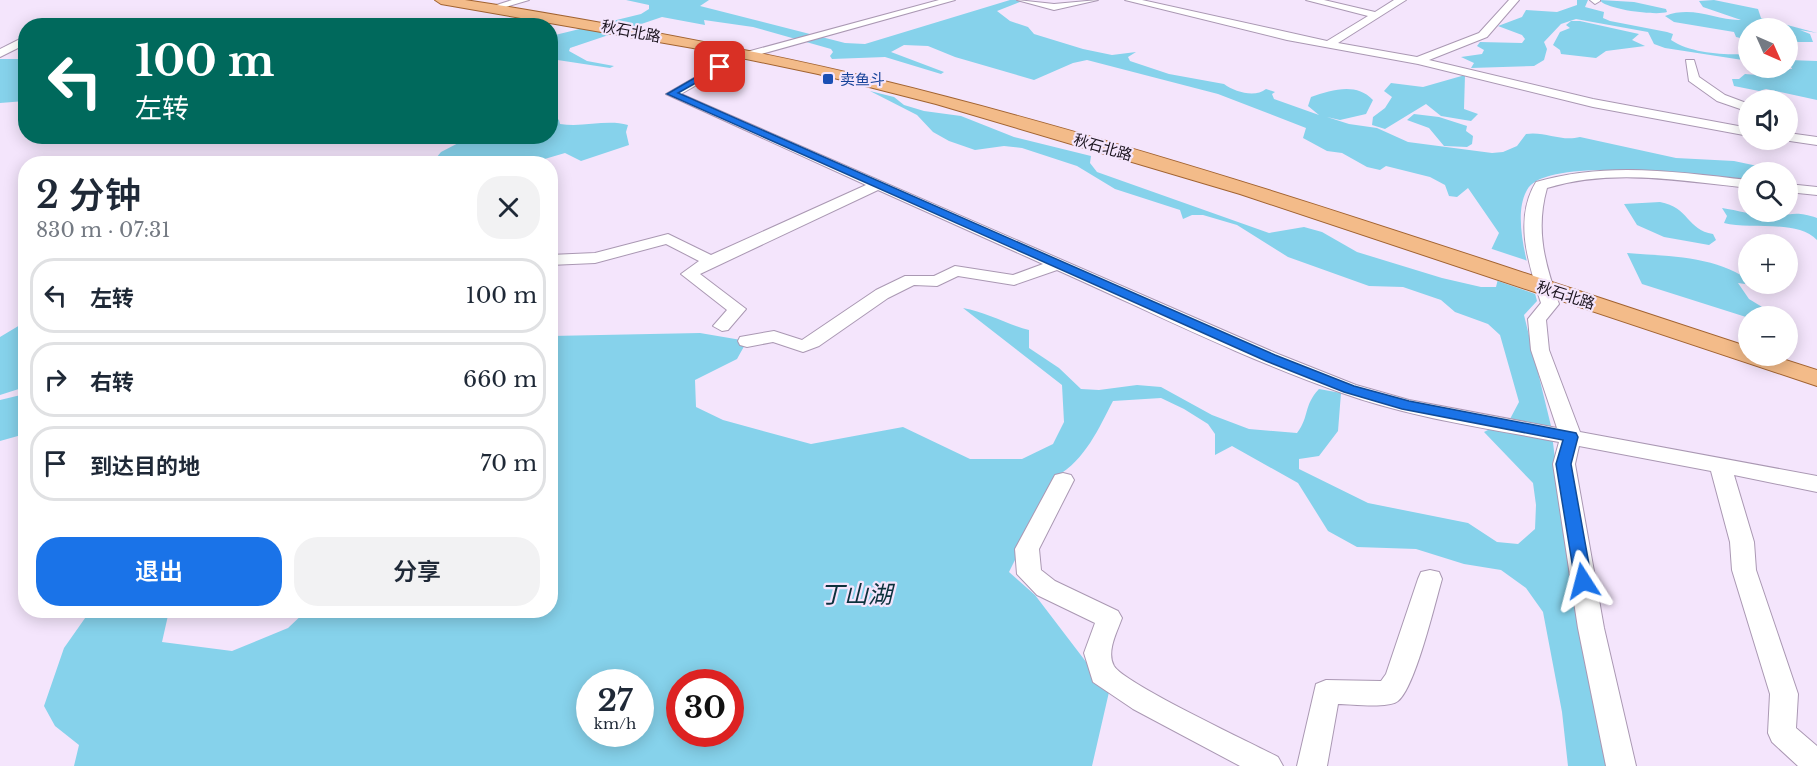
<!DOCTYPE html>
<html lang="zh">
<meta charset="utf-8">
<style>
:root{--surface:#fff;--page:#f2f2f3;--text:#1f2937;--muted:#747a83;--line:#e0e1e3;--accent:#1a73e8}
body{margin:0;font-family:"Libre Baskerville","Noto Sans SC",serif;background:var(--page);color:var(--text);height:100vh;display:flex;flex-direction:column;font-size:22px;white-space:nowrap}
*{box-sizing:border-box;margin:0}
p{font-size:20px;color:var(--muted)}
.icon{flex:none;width:33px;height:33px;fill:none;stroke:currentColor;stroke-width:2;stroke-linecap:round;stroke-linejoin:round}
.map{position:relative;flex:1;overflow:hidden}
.panel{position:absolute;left:18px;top:156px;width:540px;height:462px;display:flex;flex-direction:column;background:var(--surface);border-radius:24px;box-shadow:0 3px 15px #0003}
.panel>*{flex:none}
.banner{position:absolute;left:18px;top:18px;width:540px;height:126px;border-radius:24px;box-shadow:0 3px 15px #0003;background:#00695c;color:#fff;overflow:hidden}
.needle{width:39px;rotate:135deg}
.fabs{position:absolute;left:1738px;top:18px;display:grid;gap:12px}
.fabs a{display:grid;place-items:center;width:60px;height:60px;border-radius:50%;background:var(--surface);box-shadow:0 3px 15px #0003;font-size:30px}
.speed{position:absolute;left:576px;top:669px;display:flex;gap:12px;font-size:30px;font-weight:700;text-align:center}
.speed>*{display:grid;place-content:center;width:78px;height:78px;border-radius:50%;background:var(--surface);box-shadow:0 3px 15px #0003;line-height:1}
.speed small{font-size:15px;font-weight:400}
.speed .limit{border:9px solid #d22;background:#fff;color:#111}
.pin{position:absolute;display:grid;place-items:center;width:51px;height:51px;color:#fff;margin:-26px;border-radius:12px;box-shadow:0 3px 9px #0006}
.me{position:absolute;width:66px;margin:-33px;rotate:351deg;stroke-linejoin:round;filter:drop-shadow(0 0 4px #0008)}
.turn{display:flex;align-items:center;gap:21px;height:126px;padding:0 18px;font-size:27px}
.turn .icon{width:78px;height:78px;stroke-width:2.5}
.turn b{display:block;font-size:42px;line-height:51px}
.round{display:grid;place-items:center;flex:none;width:63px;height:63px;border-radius:24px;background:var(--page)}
.head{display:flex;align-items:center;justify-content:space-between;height:102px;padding:0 18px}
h1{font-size:36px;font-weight:600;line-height:45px}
.primary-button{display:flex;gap:12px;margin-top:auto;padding:12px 18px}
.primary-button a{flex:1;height:69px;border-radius:24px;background:var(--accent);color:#fff;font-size:24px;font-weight:600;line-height:69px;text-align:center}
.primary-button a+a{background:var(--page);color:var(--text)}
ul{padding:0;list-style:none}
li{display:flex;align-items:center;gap:18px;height:75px;margin:0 12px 9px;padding:0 6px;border:3px solid var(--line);border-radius:24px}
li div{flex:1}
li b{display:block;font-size:22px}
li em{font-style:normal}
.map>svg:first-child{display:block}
</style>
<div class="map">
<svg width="1817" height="766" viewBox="0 0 1817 766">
<rect width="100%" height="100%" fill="#f4e5fc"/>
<path fill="#86d2eb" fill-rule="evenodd" d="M 626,0 L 709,0 L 700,6 L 845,43 L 865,44 L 1010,0 L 1025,0 L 997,11 L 1010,21 L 1028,27 L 1034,34 L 1083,49 L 1112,55 L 1136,52 L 1128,57 L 1130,61 L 1169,74 L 1224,84 C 1235,92 1255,98 1266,89 L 1275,92 L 1272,94 L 1274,99 L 1319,115 L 1308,106 L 1311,97 C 1332,90 1356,82 1373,100 L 1366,114 L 1340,120 L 1327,117 L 1349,124 L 1377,128 L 1408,142 L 1492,153 L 1503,152 L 1517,146 L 1526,134 C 1545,131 1561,142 1580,137 L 1676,158 L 1734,161 L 1786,172 L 1749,172 L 1749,181 C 1710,177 1546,154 1527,190 C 1511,218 1530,271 1537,301 L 1524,315 L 1551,426 L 1558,484 L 1584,551 L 1575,612 L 1597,676 L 1612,766 L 1568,766 L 1562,712 L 1543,612 L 1526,588 L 1501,570 L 1464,564 L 1416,549 L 1357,547 L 1328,531 L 1298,483 L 1232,446 L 1215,455 L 1215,434 L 1208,424 L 1184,409 L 1161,398 L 1113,401 C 1099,428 1085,460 1057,476 L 1009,572 L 1035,595 L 1109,692 L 1092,766 L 74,766 L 79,745 L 55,726 L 44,706 L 64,648 L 90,611 L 169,611 L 162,642 L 232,651 L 288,628 L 306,611 L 550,610 L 551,336 L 700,333 L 747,341 L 737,359 L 695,380 L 696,407 L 723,420 L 811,444 L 903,427 L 970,459 L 1022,459 L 1053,444 L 1064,422 L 1062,385 L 963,308 C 986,312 1006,324 1029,330 L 1029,348 L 1059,368 L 1081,389 L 1099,390 L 1137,385 L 1161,387 L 1212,415 L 1249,429 L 1297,433 C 1310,416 1303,406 1319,389 L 1341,393 L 1338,431 L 1319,456 L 1299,459 L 1299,469 L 1368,503 L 1468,523 L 1497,542 L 1518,544 L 1535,529 L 1536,505 L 1533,483 L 1484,432 L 1510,419 L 1519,402 L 1500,335 L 1488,324 L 1455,312 L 1441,300 L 1403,287 L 1369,286 L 1288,257 L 1237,225 L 1203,215 L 1192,215 L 1183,219 L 1180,210 L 1115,189 L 1077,166 L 1022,148 L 1004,146 L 975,150 L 949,141 L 933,132 L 917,115 L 870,91 L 894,97 L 904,105 L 924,111 L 961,116 L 1014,137 L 1091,156 L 1090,163 L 1097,172 L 1269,233 L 1304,227 L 1322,232 L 1357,252 L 1442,278 L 1481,287 L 1496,287 L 1501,267 L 1491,250 L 1499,233 L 1468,188 L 1457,197 L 1449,196 L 1445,185 L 1430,177 L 1386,166 L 1380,170 L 1367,167 L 1342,153 L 1327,151 L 1303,138 L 1306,128 L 1218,94 L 1087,60 L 1073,63 L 1034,80 L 955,57 L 928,46 L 904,45 L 891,52 L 944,72 L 941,74 L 885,57 L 832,59 L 830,56 L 833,52 L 831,49 L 753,27 L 704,20 L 705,25 L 662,17 L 570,48 L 569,51 L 587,61 L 614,66 L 610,68 L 551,59 L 551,36 L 641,14 L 649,9 L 649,5 ZM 590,682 L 640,682 L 640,734 L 590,734 ZM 680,682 L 730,682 L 730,734 L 680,734 Z
M 1577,0 L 1588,0 L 1585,7 L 1604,12 L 1603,18 L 1610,21 L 1667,32 L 1673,34 L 1671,40 C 1692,54 1726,55 1749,54 L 1749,61 L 1665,48 L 1654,44 L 1648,32 L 1576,19 L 1561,24 L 1544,42 L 1547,49 L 1544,60 L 1534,66 L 1471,68 L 1474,63 L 1461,57 L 1482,54 L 1484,50 L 1477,46 L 1480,42 L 1522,43 L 1525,39 L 1522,35 L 1498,26 L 1522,17 L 1526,10 L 1557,12 L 1577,5 Z
M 1600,0 L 1634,2 L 1666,9 L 1667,12 C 1656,16 1604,9 1600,0 Z
M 1714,0 L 1758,9 L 1761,18 L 1817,33 L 1800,30 L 1810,34 L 1813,42 L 1788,42 L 1788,28 L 1749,28 L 1749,40 L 1736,37 L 1734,32 L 1674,22 L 1665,16 C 1694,5 1717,21 1741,20 L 1703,7 L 1699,1 Z
M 325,19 L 449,20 L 441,26 L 262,25 Z
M 1571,21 L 1580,21 L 1639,34 L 1632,40 L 1645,46 L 1606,51 L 1596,58 L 1561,54 L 1560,50 L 1553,45 L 1560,32 L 1570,28 L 1566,25 Z
M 0,59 L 25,59 L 25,101 L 0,103 Z
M 1788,60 L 1817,61 L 1817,100 L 1766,89 L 1759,91 L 1734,86 L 1732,79 L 1739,79 L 1745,74 L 1770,76 L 1779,69 L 1792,69 Z
M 1465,75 L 1464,109 L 1478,114 L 1471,121 L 1441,116 L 1426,104 L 1385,129 L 1372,125 L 1373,117 L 1385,108 L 1392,97 L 1384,91 L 1391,83 L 1423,87 Z
M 551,114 L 559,120 L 560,124 C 583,128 606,119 628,125 L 626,132 L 629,145 L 581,161 L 565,153 L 531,163 L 432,163 L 441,152 L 466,139 L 467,137 L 550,136 Z
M 1414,114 L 1439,117 L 1467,126 L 1466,131 L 1473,136 L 1472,144 L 1467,147 L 1444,146 L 1429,128 L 1407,120 Z
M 1660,202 C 1689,207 1687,230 1713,234 L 1716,240 L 1709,245 L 1664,237 L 1637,225 L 1624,204 Z
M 1722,208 C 1736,210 1757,216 1770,216 C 1791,216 1794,210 1817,218 L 1817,240 C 1797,219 1749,230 1724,223 L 1727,216 Z
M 1627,253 C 1665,256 1715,256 1747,279 L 1745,284 L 1738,283 L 1749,299 L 1777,316 L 1746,317 L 1642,284 Z
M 25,322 L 25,387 L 0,395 L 0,337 Z
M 25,394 L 25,434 L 0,441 L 0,400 Z"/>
<path fill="#f4e5fc" d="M 1489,248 L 1531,262 L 1538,295 L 1495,280 L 1498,268 Z"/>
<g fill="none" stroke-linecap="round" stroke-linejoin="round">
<g stroke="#aa98b3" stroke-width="2">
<path id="minor" d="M 512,0 L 529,0 L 492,11 L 487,8 Z
M 939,0 L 955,0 L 740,60 L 681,94 L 1278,354 L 1356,385 L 1409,400 L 1557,428 L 1531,350 L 1528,319 L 1541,303 C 1529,265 1513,220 1536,182 C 1607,161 1677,172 1749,180 L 1749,188 C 1682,181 1613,168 1547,188 C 1535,230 1545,264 1559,304 L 1546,320 L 1549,350 L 1580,432 L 1817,476 L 1817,492 L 1734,475 L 1754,542 L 1756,570 L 1798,694 L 1796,728 L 1817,746 L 1817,766 L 1798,766 L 1772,742 L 1768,733 L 1770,694 L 1732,570 L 1730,542 L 1711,471 L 1579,446 L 1575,464 L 1604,628 L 1636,766 L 1606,766 L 1578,628 L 1553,464 L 1559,442 C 1487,428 1412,418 1342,393 C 1245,359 1151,312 1057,270 L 1014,285 L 958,276 L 937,286 L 914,285 L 888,298 L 819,346 L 803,352 L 773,342 L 747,347 L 740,345 L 738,341 L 740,337 L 774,331 L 802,340 L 876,290 L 905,276 L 934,276 L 955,266 L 1013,275 L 1043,264 L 878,190 L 700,274 L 746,309 L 728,330 L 722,331 L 713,326 L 727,310 L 681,274 L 699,261 L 666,244 L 595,263 L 550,265 L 550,255 L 595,253 L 668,234 L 711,255 L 866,185 L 666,94 L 732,56 Z
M 1017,0 L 1054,4 L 1098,0 L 1054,10 Z
M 1125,0 L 1142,0 L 1327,41 L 1368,16 L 1306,0 L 1324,0 L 1375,12 L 1394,0 L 1406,0 L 1338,43 L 1417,57 L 1479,33 L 1509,0 L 1519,0 L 1487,37 L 1429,60 L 1593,99 L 1749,128 L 1749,136 L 1593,107 L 1418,64 L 1287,40 Z
M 1590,0 L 1600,0 L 1600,1 L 1595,4 Z
M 26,36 L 26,44 L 0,57 L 0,49 Z
M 1686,60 L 1694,60 L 1699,77 L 1725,95 L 1749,104 L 1749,112 L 1717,101 L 1689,81 Z
M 1788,133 L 1817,137 L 1817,145 L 1783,140 L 1788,140 Z
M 1788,184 L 1817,187 L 1817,195 L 1788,192 Z
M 1063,473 L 1071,475 L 1074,480 L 1039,549 L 1041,570 L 1055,581 L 1118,611 L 1122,618 C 1117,632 1106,652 1114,666 C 1125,684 1252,743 1278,757 L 1283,766 L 1240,766 L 1133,709 L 1093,682 L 1084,653 L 1095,623 L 1037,595 L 1017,574 L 1015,549 L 1055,475 Z
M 1430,570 L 1439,572 L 1442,579 C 1435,603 1415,688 1398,701 C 1388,709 1350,704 1338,704 L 1327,766 L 1297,766 L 1316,684 L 1326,680 L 1381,681 L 1386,674 L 1418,579 L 1421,572 Z"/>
</g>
<g stroke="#a26331" stroke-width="2">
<path id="major" d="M 435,0 L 465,0 L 504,6 C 630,27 756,50 880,80 C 1174,152 1461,253 1749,347 L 1749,356 L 1773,356 L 1817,370 L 1817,386 L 1240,194 L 936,104 L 818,74 L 693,48 L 441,4 Z"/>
</g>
<use href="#minor" fill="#fff" fill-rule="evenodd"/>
<use href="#major" fill="#f3bb89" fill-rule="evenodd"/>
</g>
<path fill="#1a73e8" stroke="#114b97" stroke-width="1.5" d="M 717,65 L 724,67 L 678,93 L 1275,355 L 1354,386 L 1409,401 L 1576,433 L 1578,437 L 1571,464 L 1592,581 L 1589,586 L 1577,586 L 1575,581 L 1556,464 L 1563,440 L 1402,409 L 1344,392 L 1266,361 L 667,94 Z"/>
<rect fill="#1a4fb4" stroke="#f4e5fc" stroke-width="2" x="822" y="73" width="12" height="12" rx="3"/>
<g text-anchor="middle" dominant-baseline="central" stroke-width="4.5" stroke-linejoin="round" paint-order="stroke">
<g font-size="15" fill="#1b141e" stroke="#f4e5fc">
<text transform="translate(631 31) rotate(11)">秋石北路</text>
<text transform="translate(1103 147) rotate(16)">秋石北路</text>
<text transform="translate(1566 295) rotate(18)">秋石北路</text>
</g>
<g font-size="15" fill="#164399" stroke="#f4e5fc" text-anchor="start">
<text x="840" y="79">卖鱼斗</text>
</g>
<g font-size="24" font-style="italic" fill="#0c313c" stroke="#f4e5fc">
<text x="856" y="594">丁山湖</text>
</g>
</g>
</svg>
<div class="fabs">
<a><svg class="needle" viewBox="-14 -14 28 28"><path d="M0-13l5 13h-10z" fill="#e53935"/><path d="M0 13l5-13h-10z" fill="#747a83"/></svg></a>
<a><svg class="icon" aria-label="sound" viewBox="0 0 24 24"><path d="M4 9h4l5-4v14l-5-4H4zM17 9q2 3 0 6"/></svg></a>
<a><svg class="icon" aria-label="search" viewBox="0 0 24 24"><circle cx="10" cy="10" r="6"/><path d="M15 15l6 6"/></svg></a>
<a>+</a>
<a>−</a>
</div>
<div class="speed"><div>27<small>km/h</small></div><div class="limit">30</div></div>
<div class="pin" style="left:720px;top:67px;background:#d93025"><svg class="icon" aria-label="arrive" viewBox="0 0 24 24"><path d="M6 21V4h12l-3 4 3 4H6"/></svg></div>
<svg class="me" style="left:1583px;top:581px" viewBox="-20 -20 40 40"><path d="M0-17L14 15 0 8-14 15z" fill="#1a73e8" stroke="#fff" stroke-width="4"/></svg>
<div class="banner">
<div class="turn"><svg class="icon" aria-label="left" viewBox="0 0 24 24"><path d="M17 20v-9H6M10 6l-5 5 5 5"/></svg><div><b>100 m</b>左转</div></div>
</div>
<section class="panel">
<div class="head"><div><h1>2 分钟</h1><p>830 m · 07:31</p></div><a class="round"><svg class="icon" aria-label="close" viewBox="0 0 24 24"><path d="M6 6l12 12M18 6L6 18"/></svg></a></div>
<ul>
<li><svg class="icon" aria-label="left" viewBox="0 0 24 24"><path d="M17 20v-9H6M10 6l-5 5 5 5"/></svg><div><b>左转</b></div><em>100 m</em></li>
<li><svg class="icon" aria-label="right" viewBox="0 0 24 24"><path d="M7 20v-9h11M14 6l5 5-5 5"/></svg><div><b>右转</b></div><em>660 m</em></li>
<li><svg class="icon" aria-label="arrive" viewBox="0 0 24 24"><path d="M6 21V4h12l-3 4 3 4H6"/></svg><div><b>到达目的地</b></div><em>70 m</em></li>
</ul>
<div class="primary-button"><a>退出</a><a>分享</a></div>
</section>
</div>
